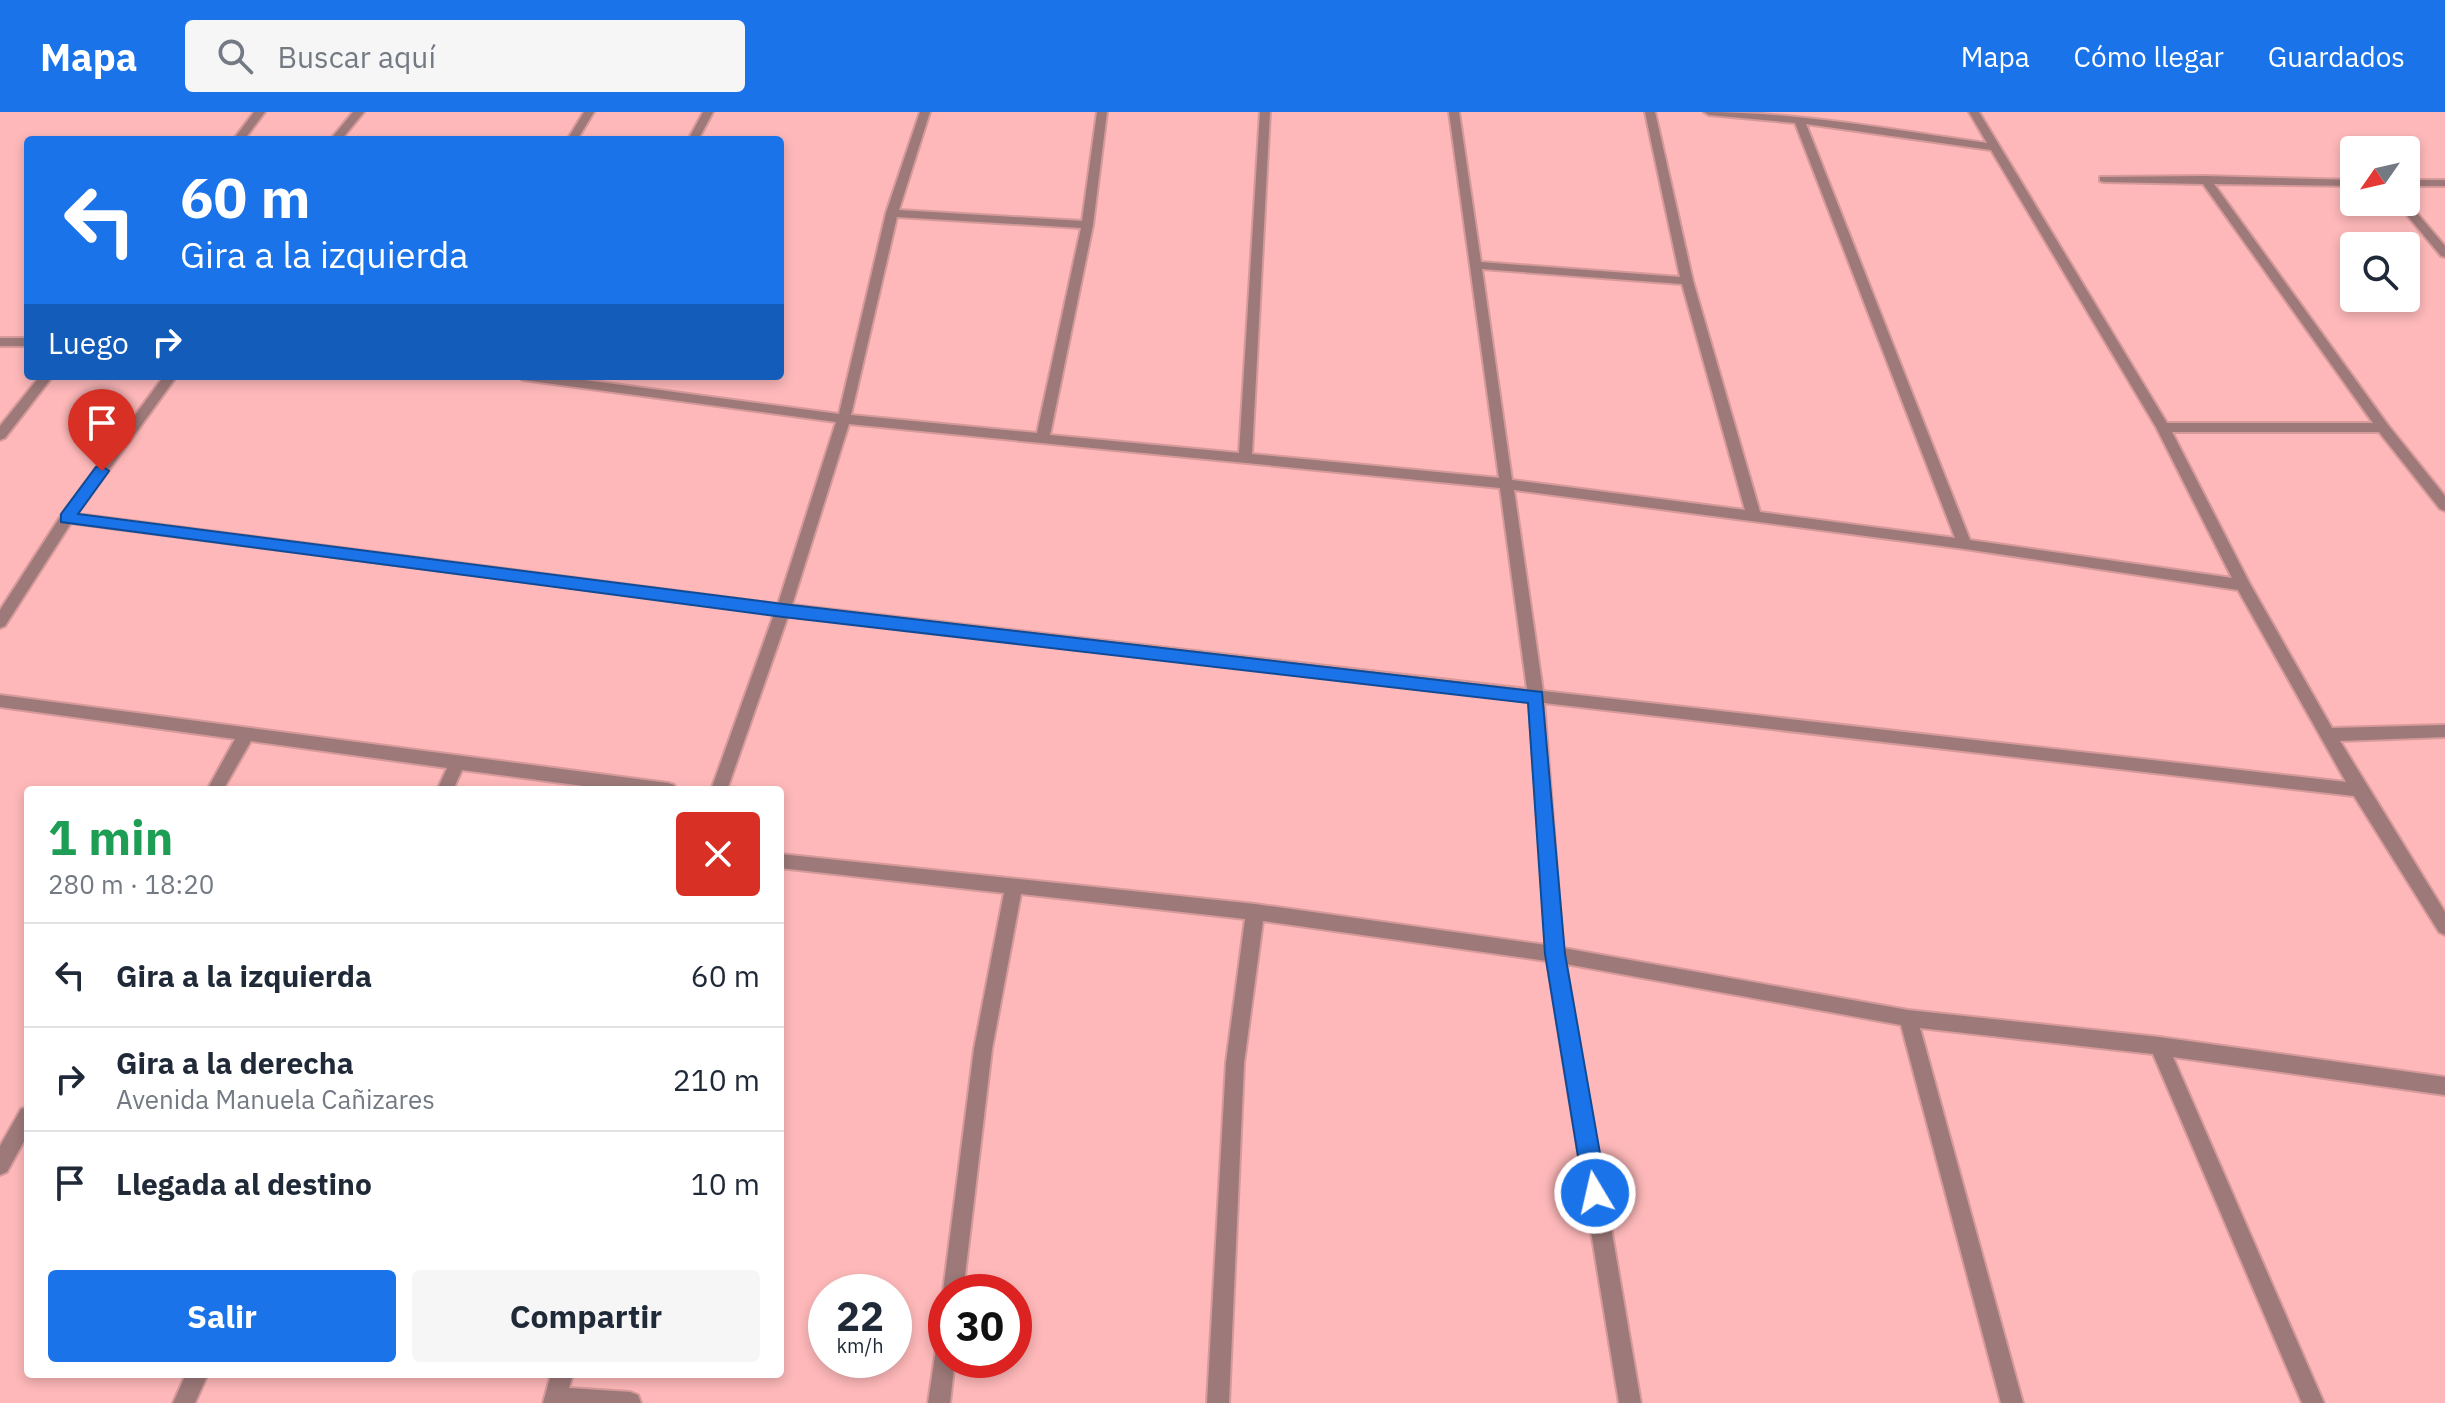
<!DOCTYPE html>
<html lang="es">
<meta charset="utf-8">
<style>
:root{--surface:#fff;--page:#f6f6f7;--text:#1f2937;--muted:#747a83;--line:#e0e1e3;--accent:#1a73e8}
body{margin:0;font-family:"IBM Plex Sans",sans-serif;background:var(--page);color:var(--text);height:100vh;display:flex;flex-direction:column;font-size:30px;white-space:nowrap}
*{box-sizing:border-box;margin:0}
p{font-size:26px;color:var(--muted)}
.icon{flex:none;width:44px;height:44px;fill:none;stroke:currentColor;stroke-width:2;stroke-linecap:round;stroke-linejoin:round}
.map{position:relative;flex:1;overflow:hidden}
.side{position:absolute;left:24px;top:674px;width:760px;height:592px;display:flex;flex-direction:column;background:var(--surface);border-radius:8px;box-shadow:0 4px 12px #0003}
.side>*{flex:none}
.hud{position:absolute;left:24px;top:24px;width:760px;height:244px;border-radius:8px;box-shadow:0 4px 12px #0003;background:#1a73e8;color:#fff;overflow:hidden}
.needle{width:52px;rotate:236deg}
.tools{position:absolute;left:2340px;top:24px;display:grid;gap:16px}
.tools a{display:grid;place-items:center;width:80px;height:80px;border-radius:8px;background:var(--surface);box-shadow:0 4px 12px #0003;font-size:40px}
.speed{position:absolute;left:808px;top:1162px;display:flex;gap:16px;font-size:40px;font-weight:700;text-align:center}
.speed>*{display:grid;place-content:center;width:104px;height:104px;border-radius:50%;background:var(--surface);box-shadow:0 4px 12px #0003;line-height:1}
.speed small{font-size:20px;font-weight:400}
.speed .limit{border:12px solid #d22;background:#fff;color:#111}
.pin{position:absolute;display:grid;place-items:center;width:68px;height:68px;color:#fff;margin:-82px -34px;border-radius:50% 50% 50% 0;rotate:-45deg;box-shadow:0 0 8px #0007}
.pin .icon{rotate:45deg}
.me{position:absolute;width:88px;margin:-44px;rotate:351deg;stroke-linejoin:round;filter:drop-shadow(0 0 6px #0008)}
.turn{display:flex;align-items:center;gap:28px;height:168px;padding:0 24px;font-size:36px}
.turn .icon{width:104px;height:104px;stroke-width:2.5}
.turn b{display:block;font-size:56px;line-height:68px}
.then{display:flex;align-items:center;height:76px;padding:0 24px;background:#0003;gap:16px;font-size:30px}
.round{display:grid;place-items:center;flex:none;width:84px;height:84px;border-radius:8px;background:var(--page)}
.head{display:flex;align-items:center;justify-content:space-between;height:136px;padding:0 24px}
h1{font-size:48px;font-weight:800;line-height:60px;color:#1e9e55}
.action{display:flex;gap:16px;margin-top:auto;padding:16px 24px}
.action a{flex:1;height:92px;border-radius:8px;background:var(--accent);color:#fff;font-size:32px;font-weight:800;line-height:92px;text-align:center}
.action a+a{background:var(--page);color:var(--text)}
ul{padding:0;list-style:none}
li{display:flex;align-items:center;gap:24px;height:104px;padding:0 24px;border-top:2px solid var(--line)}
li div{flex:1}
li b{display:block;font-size:30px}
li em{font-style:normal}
header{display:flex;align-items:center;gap:48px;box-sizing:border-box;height:112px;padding:0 40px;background:var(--accent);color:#fff}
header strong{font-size:38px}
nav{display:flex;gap:44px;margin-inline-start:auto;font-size:28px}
.search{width:560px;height:72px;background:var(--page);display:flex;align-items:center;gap:20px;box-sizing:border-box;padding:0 28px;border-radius:8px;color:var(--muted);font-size:30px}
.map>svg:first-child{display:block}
</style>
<header>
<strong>Mapa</strong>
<div class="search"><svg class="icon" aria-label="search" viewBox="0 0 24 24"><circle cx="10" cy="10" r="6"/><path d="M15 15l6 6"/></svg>Buscar aquí</div>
<nav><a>Mapa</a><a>Cómo llegar</a><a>Guardados</a></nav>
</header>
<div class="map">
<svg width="2445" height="1291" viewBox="0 0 2445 1291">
<rect width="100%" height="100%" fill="#feb8b9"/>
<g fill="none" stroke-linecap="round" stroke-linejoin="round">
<g stroke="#d79a9b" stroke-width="4">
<path id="street" d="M 254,0 L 265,0 L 244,28 L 233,28 Z
M 353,0 L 364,0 L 341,28 L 330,28 Z
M 584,0 L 594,0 L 577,28 L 567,28 Z
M 703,0 L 713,0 L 698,28 L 688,28 Z
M 920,0 L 930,0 L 899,98 L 1082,109 L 1097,0 L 1107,0 L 1093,113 L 1050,323 L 1239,341 L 1260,0 L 1270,0 L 1252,342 L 1499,366 L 1449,0 L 1459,0 L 1481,150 L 1680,165 L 1645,0 L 1655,0 L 1693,169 L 1760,400 L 1955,426 L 1795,11 L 1709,3 L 1704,0 C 1799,0 1893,18 1987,31 L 1969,0 L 1979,0 L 2167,311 L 2373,311 L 2203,72 L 2104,70 L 2100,69 L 2100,65 L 2205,64 L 2354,68 L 2354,74 L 2214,72 L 2388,313 L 2445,384 L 2445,399 L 2440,397 L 2379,320 L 2172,320 L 2250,472 L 2332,616 L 2445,613 L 2445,625 L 2340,629 L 2445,800 L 2445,823 L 2439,820 L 2354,684 L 1544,591 L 1563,836 L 1908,898 L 2159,925 L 2445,965 L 2445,983 L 2173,945 L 2324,1291 L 2302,1291 L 2153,942 L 1920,916 L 2023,1291 L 2001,1291 L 1901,913 L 1566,852 L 1641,1291 L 1619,1291 L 1547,849 L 1263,809 L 1244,951 L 1229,1291 L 1207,1291 L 1226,951 L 1245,807 L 1021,782 L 992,937 L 963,1180 L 946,1180 L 946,1187 L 943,1180 L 974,937 L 1004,781 L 780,756 L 780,742 L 1255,792 L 1546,833 L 1529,589 L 788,504 L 727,678 L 711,678 L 774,502 L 71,411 L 5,514 L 0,516 L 0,498 L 62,402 L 164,264 L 177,264 L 77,402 L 778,492 L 836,310 L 523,268 L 517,264 L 554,264 L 839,302 L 886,101 ZM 1806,12 L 1991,38 L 2156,315 L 2232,466 L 1970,428 ZM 897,105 L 1081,116 L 1037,321 L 851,303 ZM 1482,157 L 1682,172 L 1745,398 L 1512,368 ZM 849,312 L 1500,376 L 1527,577 L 792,493 ZM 1514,378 L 1965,437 L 2238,478 L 2346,670 L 1543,579 Z
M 2406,68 L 2445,68 L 2445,74 L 2406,74 Z
M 2406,88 L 2445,134 L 2445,145 L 2441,144 L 2396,90 L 2406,90 Z
M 0,226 L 28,226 L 28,234 L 0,234 Z
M 40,264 L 53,264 L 5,326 L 0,328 L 0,314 Z
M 0,583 L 668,671 L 674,673 L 676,678 L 614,678 L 462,658 L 453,678 L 437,678 L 447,656 L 251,629 L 223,678 L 207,678 L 235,627 L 0,595 Z
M 28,995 L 28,1022 L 7,1060 L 0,1063 L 0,1034 L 21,997 Z
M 946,1227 L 946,1248 L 955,1248 L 950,1291 L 928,1291 L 936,1237 L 939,1230 Z
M 186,1262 L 208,1262 L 195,1291 L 173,1291 Z
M 551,1262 L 573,1262 L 569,1276 L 630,1280 L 638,1283 L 641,1291 L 543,1291 Z"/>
</g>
<use href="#street" fill="#9d7979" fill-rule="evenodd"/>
</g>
<path fill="#1a73e8" stroke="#114b97" stroke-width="2" d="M 102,354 L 109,359 L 78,402 L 783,492 L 1542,580 L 1565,842 L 1607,1081 L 1603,1089 L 1595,1093 L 1587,1089 L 1584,1081 L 1545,842 L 1528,591 L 783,505 L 61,410 L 61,402 L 96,355 Z"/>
</svg>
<div class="tools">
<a><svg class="needle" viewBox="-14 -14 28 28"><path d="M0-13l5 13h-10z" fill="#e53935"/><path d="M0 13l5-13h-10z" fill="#747a83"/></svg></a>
<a><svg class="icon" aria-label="search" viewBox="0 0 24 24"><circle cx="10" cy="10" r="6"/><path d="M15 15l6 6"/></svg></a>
</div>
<div class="speed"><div>22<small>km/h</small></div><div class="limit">30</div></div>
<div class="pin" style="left:102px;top:359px;background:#d93025"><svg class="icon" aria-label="arrive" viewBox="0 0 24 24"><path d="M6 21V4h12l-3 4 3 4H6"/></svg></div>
<svg class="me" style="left:1595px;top:1081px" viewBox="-20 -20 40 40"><circle r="17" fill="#1a73e8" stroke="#fff" stroke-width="3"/><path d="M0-11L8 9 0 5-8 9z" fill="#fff"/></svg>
<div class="hud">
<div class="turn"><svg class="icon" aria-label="left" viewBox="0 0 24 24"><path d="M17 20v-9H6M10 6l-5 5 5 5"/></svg><div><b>60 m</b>Gira a la izquierda</div></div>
<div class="then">Luego<svg class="icon" aria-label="right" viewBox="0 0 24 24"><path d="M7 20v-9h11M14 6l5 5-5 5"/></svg></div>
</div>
<section class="side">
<div class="head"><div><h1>1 min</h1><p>280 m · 18:20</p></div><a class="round" style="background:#d93025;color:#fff"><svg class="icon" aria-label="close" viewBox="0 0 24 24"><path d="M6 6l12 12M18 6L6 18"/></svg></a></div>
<ul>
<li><svg class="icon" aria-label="left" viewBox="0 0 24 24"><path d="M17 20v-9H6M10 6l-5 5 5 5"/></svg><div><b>Gira a la izquierda</b></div><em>60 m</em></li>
<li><svg class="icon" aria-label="right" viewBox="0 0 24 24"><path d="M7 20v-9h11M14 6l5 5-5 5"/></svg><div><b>Gira a la derecha</b><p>Avenida Manuela Cañizares</p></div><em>210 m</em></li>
<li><svg class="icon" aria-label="arrive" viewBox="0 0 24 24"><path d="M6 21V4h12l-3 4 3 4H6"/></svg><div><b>Llegada al destino</b></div><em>10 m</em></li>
</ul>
<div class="action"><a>Salir</a><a>Compartir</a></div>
</section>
</div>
